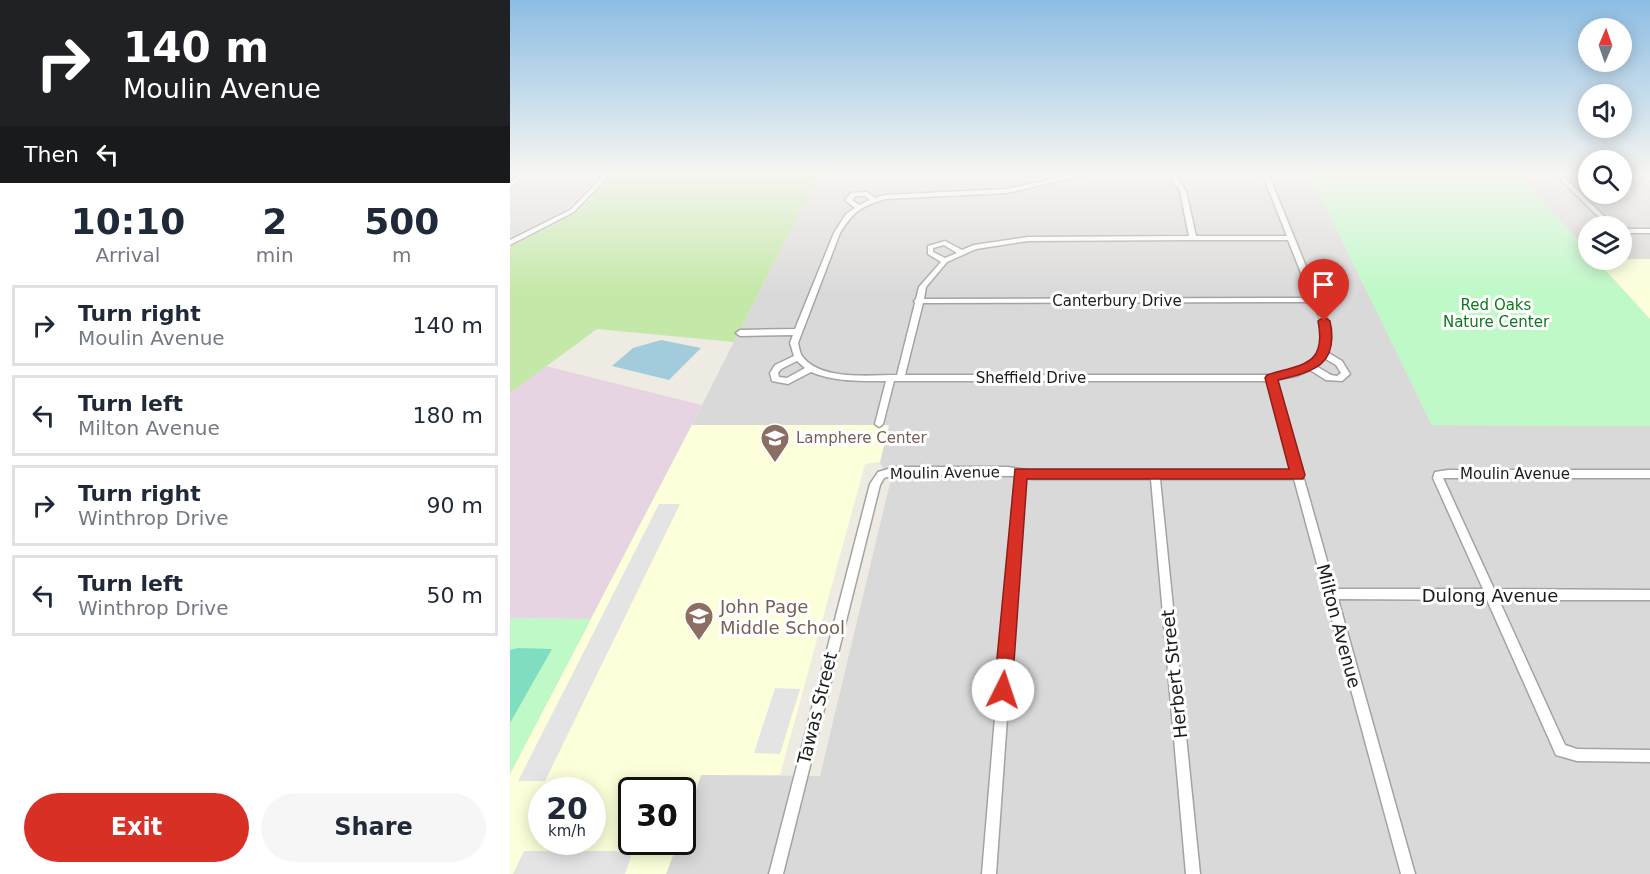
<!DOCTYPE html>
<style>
:root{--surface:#fff;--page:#f6f6f7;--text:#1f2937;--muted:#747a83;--line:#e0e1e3;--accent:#d93025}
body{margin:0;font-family:"DejaVu Sans",sans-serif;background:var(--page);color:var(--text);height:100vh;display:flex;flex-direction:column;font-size:22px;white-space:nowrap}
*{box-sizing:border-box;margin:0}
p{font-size:20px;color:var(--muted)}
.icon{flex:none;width:33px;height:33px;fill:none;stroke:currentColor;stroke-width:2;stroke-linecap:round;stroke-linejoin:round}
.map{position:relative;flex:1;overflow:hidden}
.drawer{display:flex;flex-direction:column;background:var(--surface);width:510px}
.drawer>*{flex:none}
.guide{background:#202124;color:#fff;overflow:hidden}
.needle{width:39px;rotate:2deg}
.buttons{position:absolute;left:1068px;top:18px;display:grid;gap:12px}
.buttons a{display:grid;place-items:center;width:54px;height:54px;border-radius:50%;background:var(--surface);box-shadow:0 3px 15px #0003;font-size:30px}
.speed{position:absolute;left:18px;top:777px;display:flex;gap:12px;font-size:30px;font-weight:700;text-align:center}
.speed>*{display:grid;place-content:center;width:78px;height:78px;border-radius:50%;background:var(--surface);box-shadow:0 3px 15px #0003;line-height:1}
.speed small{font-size:15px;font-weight:400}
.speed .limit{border:3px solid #111;border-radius:9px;background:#fff;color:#111}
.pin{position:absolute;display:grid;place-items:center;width:51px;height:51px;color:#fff;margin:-62px -26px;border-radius:50% 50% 50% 0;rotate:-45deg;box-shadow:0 0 6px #0007}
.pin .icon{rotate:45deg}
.me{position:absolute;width:66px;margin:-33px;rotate:4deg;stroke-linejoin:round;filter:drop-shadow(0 0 4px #0008)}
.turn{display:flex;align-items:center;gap:21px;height:126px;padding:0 24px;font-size:27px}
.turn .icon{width:78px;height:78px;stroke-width:2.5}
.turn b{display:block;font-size:42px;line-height:51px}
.then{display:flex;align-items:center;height:57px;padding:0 24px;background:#0003;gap:12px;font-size:22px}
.eta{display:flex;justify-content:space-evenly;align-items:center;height:102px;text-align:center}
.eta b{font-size:36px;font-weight:800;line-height:42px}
.cta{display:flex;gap:12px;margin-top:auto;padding:12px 24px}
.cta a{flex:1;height:69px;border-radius:36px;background:var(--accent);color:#fff;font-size:24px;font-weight:800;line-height:69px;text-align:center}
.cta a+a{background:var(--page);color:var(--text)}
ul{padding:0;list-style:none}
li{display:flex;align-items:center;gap:18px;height:81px;margin:0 12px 9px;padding:0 12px;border:3px solid var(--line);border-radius:0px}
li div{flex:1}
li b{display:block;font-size:22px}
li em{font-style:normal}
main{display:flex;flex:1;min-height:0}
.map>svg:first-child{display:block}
</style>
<main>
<section class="drawer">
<div class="guide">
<div class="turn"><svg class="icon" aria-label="right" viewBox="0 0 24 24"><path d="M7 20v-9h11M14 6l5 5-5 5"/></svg><div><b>140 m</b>Moulin Avenue</div></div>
<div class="then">Then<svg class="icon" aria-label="left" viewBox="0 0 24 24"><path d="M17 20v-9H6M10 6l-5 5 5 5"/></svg></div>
</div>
<div class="eta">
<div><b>10:10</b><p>Arrival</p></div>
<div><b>2</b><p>min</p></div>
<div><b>500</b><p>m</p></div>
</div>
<ul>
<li><svg class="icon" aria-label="right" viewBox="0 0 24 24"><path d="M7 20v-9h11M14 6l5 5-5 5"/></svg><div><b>Turn right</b><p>Moulin Avenue</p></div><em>140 m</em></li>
<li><svg class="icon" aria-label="left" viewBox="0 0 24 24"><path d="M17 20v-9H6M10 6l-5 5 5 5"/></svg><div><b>Turn left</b><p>Milton Avenue</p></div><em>180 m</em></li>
<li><svg class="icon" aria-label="right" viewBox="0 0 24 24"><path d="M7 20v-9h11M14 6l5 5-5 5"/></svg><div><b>Turn right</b><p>Winthrop Drive</p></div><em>90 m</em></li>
<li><svg class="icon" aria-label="left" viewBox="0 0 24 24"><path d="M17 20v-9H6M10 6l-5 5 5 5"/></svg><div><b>Turn left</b><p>Winthrop Drive</p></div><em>50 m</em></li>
</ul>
<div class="cta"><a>Exit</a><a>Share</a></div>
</section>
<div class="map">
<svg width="1140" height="874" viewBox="0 0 1140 874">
<rect width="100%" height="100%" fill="#eeebe2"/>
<path fill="#dad9d9" d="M 0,173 L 92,173 L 55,211 L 0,238 Z
M 309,173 L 799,173 L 922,425 L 1140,426 L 1140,874 L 156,874 L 168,842 L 172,842 L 173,828 L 191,775 L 310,776 L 380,483 L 370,462 L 379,425 L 182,425 Z
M 1006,173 L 1078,173 L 1078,194 L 1112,194 L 1112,173 L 1140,173 L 1140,259 L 1112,259 L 1112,226 L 1078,226 L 1078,251 Z"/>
<path fill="#e7d4e2" d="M 36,366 L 192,405 L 81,619 L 0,618 L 0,393 Z"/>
<path fill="#fcffda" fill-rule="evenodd" d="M 1140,259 L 1140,319 L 1086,260 Z
M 182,425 L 379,425 L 370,462 L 355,464 L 270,775 L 191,775 L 173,828 L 172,790 L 122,790 L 122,842 L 168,842 L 156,874 L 0,874 L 0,774 ZM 32,790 L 82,790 L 82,842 L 32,842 Z"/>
<path fill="#c3e8a7" d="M 106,173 L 309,173 L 224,342 L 87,329 L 0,393 L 0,247 L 68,212 Z"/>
<path fill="#bef9c7" d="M 799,173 L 1006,173 L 1078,251 L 1078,260 L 1086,260 L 1140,319 L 1140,426 L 922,425 Z
M 0,618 L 81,619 L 0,774 Z"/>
<path fill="#80ddbf" d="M 8,648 L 42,649 L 0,723 L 0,650 Z"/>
<path fill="#e4e4e4" d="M 149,504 L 170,504 L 35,781 L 8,781 Z
M 265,688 L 290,689 L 270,754 L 244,753 Z
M 14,851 L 123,851 L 115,874 L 3,874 Z"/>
<path fill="#a2cbdc" d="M 151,340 L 191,348 L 159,380 L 102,366 L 123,348 Z"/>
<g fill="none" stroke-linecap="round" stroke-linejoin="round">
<g stroke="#a3a3a3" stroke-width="3">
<path id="minor" d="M 11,173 L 18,173 L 0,188 L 0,183 Z
M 96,173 L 102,173 L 64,212 L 0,245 L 0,240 L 60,210 Z
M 571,173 L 582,173 L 497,193 L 375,199 C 350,207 344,211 330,233 L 288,343 C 289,347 290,353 292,356 C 310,381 360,375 387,375 L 405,303 L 404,301 L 406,299 L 409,287 L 431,262 L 418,254 L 418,246 L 435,241 L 452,250 L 464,245 L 518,237 L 679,236 L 670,191 L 658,173 L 664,173 L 676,191 L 686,236 L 777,236 L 752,173 L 758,173 L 821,328 L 821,340 L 817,352 L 832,361 L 840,374 L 832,381 L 816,380 L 800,370 L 786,376 L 766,380 L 825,589 L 973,589 L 923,478 L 925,472 L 938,470 L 1140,470 L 1140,478 L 933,478 L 984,589 L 1140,590 L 1140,600 L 989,600 L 1055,745 L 1067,749 L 1140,750 L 1140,762 L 1067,761 L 1046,755 L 977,600 L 828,599 L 905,874 L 891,874 L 784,479 L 650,479 L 690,874 L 676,874 L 641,479 L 522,479 L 514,478 L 486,874 L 472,874 L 505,476 L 385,475 L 374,478 L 370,485 L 273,874 L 259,874 L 360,484 L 368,472 L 385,467 L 498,467 L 522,471 L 782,471 L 758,381 L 384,381 L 373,424 L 369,427 L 365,424 L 376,381 C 351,381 325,382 301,372 L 278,384 L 262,381 L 260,373 L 265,365 L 284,356 L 280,343 L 283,335 L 230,336 L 226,333 L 230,330 L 285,329 L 324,233 L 336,214 L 345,208 L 335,200 L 341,193 L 357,192 L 365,198 L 374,195 L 497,189 ZM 345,196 L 355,196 L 360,200 L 349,205 L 342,200 ZM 681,240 L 778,240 L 801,298 L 414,299 L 416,287 L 437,262 L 466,249 L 518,241 ZM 434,245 L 447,253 L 435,258 L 423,252 L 423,248 ZM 803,302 C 806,311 812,321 813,330 C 818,361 786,372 761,375 L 395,375 L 413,303 ZM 814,358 L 826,365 L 831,373 L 827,376 L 821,375 L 806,366 ZM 287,361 L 295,368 L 277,378 L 269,377 L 268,373 L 271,369 Z
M 1044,173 L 1050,173 L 1104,226 L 1098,226 Z
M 1131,173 L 1138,173 L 1140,175 L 1140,180 Z
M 1112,229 L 1140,229 L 1140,233 L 1112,233 Z"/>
</g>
<use href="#minor" fill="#fff" fill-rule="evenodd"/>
</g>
<linearGradient id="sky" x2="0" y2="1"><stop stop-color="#8cbde3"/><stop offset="0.59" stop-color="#f7f6f2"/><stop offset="1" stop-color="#f7f6f2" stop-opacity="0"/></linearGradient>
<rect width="1140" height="295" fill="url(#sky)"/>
<path fill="#d93025" stroke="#8d1f18" stroke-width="1.5" d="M 814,317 L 820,321 C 829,365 805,371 768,380 L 795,475 L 793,479 L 517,479 L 502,690 L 500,696 L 493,699 L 487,696 L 484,690 L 505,469 L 779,469 L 755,378 L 757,375 C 792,364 817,366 808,321 Z"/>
<defs>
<g id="school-pin" transform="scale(1.5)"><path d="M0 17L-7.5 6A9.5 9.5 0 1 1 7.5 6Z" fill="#8d6e63" stroke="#fff"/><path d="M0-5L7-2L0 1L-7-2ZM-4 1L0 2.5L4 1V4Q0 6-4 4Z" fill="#fff"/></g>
</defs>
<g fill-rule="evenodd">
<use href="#school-pin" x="265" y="438"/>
<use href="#school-pin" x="189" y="616"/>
</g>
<g text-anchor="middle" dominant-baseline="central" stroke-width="6" stroke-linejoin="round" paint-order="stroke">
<g font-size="15" fill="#1c1c1c" stroke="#fff">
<text x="607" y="301">Canterbury Drive</text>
<text x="521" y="378">Sheffield Drive</text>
<text transform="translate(435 473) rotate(-1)">Moulin Avenue</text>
<text x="1005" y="474">Moulin Avenue</text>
</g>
<g font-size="15" fill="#0c791c" stroke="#fff">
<text x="986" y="305">Red Oaks<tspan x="986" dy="17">Nature Center</tspan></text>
</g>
<g font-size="15" fill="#785e54" stroke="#fff" text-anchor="start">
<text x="286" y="438">Lamphere Center</text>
</g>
<g font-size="18" fill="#1c1c1c" stroke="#fff">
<text x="980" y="595">Dulong Avenue</text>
<text transform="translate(829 626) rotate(75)">Milton Avenue</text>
<text transform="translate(664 674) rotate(-96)">Herbert Street</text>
<text transform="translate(307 708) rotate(-76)">Tawas Street</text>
</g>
<g font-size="18" fill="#785e54" stroke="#fff" text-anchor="start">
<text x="210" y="606">John Page<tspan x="210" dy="21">Middle School</tspan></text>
</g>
</g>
</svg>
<div class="buttons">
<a><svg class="needle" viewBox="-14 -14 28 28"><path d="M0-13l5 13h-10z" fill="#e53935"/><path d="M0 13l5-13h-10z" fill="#747a83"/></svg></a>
<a><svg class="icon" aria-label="sound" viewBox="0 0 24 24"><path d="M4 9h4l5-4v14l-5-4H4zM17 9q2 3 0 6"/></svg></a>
<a><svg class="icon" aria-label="search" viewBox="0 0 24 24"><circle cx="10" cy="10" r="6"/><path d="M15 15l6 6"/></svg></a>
<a><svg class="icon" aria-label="layers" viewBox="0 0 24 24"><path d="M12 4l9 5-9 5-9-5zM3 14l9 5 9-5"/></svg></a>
</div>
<div class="speed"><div>20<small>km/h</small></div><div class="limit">30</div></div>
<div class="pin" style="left:814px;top:321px;background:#d93025"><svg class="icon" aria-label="arrive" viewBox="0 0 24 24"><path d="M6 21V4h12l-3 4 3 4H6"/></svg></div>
<svg class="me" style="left:493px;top:690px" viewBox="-20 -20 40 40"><circle r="19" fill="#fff"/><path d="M0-13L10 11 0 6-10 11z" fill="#d93025"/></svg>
</div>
</main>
